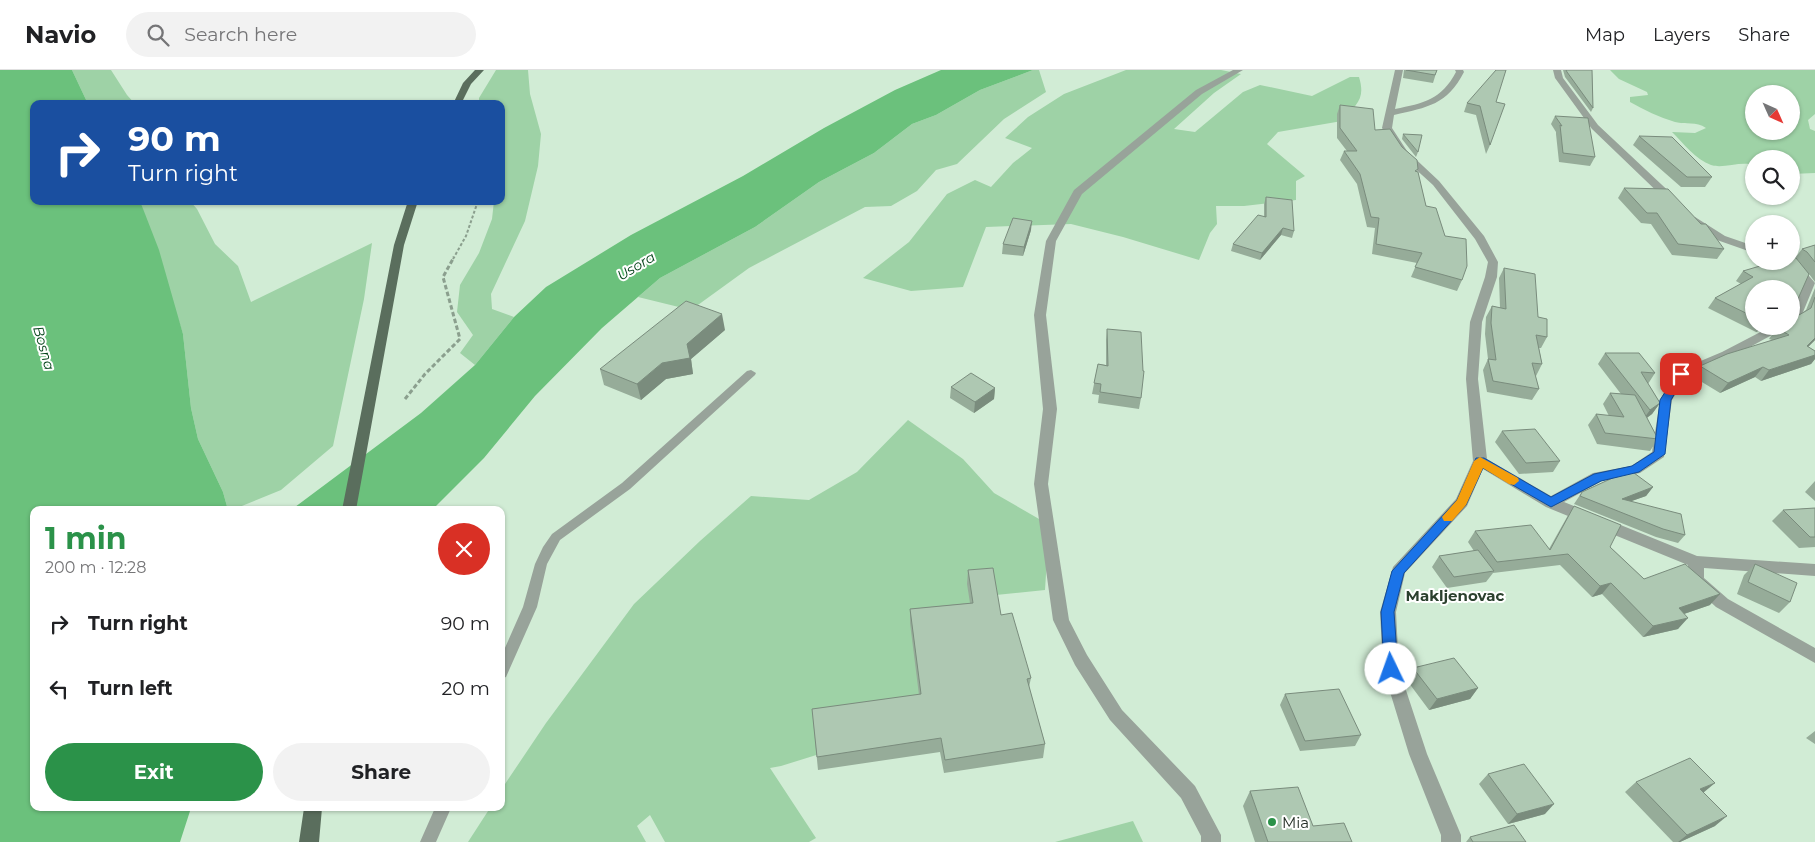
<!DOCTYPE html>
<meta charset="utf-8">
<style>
:root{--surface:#fff;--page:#f2f2f2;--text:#202124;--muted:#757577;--line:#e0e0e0;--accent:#2b9249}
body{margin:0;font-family:Montserrat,sans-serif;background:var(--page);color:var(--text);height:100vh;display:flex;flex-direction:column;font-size:19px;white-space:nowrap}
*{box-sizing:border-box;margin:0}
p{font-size:16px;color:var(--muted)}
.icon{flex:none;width:28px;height:28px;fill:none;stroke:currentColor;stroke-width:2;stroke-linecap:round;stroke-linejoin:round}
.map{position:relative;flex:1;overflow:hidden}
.drawer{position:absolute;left:30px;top:436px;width:475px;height:305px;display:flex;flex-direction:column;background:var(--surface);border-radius:10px;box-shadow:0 1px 4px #0004}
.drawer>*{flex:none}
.hud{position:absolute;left:30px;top:30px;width:475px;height:105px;border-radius:10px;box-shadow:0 1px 4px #0004;background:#1a4fa0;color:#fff;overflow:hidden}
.needle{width:32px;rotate:135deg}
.controls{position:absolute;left:1745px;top:15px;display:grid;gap:10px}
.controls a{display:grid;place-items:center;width:55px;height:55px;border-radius:50%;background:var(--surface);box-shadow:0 1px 4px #0004;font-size:25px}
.pin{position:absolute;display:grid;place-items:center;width:42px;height:42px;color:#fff;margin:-21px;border-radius:10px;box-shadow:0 2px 8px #0006}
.me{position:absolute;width:55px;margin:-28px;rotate:357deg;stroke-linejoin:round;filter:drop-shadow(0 0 4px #0008)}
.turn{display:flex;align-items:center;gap:18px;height:105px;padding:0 15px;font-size:22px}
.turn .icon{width:65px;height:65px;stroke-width:2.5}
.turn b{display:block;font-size:35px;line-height:42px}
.round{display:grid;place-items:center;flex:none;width:52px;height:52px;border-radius:26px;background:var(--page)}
.head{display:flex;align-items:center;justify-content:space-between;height:85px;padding:0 15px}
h1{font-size:30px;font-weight:700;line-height:38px;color:var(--accent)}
.primary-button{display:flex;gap:10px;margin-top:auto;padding:10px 15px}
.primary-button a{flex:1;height:58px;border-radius:30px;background:var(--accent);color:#fff;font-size:20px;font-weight:700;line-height:58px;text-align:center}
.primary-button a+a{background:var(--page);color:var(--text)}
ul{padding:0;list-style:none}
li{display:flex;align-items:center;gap:15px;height:65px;padding:0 15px}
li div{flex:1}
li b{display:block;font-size:19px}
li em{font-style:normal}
header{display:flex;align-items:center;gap:30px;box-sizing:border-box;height:70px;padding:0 25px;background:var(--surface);border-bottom:1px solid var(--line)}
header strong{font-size:24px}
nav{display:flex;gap:28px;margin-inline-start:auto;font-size:18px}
.search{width:350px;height:45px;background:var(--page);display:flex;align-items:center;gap:12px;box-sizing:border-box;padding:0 18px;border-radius:28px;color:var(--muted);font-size:19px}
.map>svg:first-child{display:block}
</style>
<header>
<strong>Navio</strong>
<div class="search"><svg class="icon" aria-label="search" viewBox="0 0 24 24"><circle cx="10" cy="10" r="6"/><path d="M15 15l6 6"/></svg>Search here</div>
<nav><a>Map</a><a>Layers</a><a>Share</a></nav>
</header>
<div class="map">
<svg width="1815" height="772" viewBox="0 0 1815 772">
<rect width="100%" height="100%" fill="#d1ecd5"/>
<path fill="#9ed2a6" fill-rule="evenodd" d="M 72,0 L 111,0 L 127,25 L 135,34 L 88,34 Z
M 496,0 L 528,0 L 530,24 L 541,64 L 538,96 L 525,151 L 491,224 L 492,239 L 514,247 L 475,295 L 460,283 L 473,265 L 457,242 L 460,215 L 479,183 L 492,149 L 494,131 L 501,131 L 501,34 L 479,34 L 479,28 Z
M 1033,0 L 1039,0 L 1046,22 L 1004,49 L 957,94 L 936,100 L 917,121 L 891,136 L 865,137 L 749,198 L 691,240 L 638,227 L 660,208 L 755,157 L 819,112 L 874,83 L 912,54 L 936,45 L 980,20 Z
M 1126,0 L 1221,0 L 1241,4 L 1214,23 L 1174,59 L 1195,62 L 1243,22 L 1260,15 L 1312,26 L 1350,7 L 1359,7 C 1366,30 1356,34 1342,51 L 1278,62 L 1267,74 L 1305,106 L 1296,111 L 1296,130 L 1244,136 L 1216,136 L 1217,154 L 1210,163 L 1199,190 L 1123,167 L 1071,154 L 986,157 L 963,217 L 911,221 L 863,208 L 909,172 L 947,124 L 975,110 L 991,117 L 1013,93 L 1032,78 L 1005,68 L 1028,47 L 1064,24 Z
M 1610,0 L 1815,0 L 1815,44 L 1808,50 L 1810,59 L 1815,61 L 1815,103 L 1791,104 L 1791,89 L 1754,89 L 1754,95 C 1740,91 1723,99 1711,95 C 1696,90 1683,73 1672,62 L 1695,63 L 1706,58 C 1696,51 1686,55 1675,52 C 1659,47 1644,40 1630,32 L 1630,27 L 1648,25 L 1647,22 L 1619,9 ZM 1754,24 L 1791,24 L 1791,61 L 1754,61 Z
M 140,131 L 190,131 L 197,139 L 215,174 L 238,196 L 251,232 L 372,173 L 364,229 L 333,376 L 281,420 L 232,440 L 228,440 L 223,422 L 198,369 L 191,338 L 183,264 Z
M 908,350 L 963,389 L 994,423 L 1046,453 L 1048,472 L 1045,520 L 986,526 L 945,645 L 781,696 L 770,698 L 816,768 L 809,772 L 665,772 L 650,745 L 637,756 L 646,772 L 468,772 L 490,738 L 501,738 L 501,720 L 546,653 L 634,534 L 700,471 L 751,426 L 809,430 L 857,402 Z
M 1133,751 L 1143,772 L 1055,772 Z"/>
<path fill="#6bc17c" d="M 0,0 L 72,0 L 88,34 L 34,34 L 34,131 L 140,131 L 159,180 L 183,264 L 191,338 L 198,369 L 223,422 L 228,440 L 34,440 L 34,738 L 191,738 L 180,772 L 0,772 Z
M 941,0 L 1033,0 L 980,20 L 936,45 L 912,54 L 874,83 L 819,112 L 755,157 L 660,208 L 602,258 L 535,326 L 484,388 L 432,440 L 291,440 L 421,343 L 475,295 L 514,247 L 546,217 L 631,165 L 743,106 L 824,58 L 895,20 Z"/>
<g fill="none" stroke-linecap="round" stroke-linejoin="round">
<path stroke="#8b9f8e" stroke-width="2" stroke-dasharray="3 2" stroke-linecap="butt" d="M 453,189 L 466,166 L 478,131"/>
<path stroke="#8b9f8e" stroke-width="3" stroke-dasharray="4.5 2.5" stroke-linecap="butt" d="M 405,329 L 425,304 L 460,269 L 443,207 L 454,187"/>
<path fill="#98a39a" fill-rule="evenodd" d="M 751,300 L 756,303 L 755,305 L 630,419 L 560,470 L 547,494 L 537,537 L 506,607 L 501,609 L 501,587 L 523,537 L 535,494 L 543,477 L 552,464 L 622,413 L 747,301 Z
M 435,738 L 451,738 L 436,772 L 420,772 Z"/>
<path fill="#98a39a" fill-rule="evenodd" d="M 1395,0 L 1403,0 L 1395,39 C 1424,33 1441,30 1456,2 L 1455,0 L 1463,0 L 1464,2 C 1447,35 1428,37 1394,45 L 1392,58 L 1407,81 L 1439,111 L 1484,166 L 1498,192 L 1497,207 L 1482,252 L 1478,309 L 1487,389 L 1551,426 L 1593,403 L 1631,396 L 1652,382 L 1660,330 L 1677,301 L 1722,282 L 1772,256 L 1788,256 L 1730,288 L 1686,307 L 1672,330 L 1664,387 L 1640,403 L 1602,411 L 1564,432 L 1697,486 L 1815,494 L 1815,506 L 1704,498 L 1704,508 L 1728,529 L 1815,578 L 1815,593 L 1716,537 L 1691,514 L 1688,510 L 1688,495 L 1546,437 L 1483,399 L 1467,436 L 1405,503 L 1396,542 L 1399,599 L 1427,684 L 1461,765 L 1461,772 L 1441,772 L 1441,765 L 1409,684 L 1383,599 L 1380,542 L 1393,497 L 1456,429 L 1473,391 L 1466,309 L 1470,252 L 1485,207 L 1488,192 L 1475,169 L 1433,115 L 1400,85 L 1382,58 Z
M 1553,0 L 1561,0 L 1563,8 L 1598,55 L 1677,129 L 1677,133 L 1669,133 L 1592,59 L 1555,8 Z
M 1695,147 L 1725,166 L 1754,176 L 1754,183 L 1717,170 L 1691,152 L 1690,150 L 1691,148 Z
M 1791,190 L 1798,193 L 1815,213 L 1801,247 L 1791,253 L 1791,242 L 1804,214 L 1790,197 L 1779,191 Z"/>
<path fill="#98a39a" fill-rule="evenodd" d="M 1233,0 L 1243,0 L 1202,24 L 1082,124 L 1056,171 L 1046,245 L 1057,339 L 1048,414 L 1069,550 L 1087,585 L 1122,640 L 1195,716 L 1221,765 L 1221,772 L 1201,772 L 1201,766 L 1181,728 L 1110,650 L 1075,595 L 1053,550 L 1034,414 L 1043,339 L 1034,245 L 1046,171 L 1074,120 L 1196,20 Z"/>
<path fill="#5a6e5d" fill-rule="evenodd" d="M 475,0 L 484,0 L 471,14 L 461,34 L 453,34 L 463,13 Z
M 408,131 L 418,131 L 404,175 L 356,440 L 342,440 L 394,175 Z
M 304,738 L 322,738 L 319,772 L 299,772 Z"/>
</g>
<path fill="#96ac99" d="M 1404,0 L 1437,0 L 1433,13 L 1403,8 Z
M 1563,0 L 1592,0 L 1593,38 L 1591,42 L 1565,7 Z
M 1496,32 L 1490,75 L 1486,84 L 1476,45 L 1464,42 L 1467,33 Z
M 1340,35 L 1375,60 L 1417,101 L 1426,136 L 1445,166 L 1462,210 L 1457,221 L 1411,207 L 1417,193 L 1372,184 L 1375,158 L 1367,157 L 1357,114 L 1340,90 L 1344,81 L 1347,81 L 1337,68 L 1337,44 Z
M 1555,46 L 1595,87 L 1590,96 L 1559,92 L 1556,64 L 1556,62 L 1551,54 Z
M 1403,64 L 1418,82 L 1416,87 L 1402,69 Z
M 1639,66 L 1712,107 L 1705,117 L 1681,117 L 1633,75 Z
M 1624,118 L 1724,179 L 1717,189 L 1672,185 L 1651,154 L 1641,153 L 1618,128 Z
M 1266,127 L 1294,161 L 1292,168 L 1281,165 L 1260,190 L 1231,181 L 1233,174 L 1264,146 L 1264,134 Z
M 1031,160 L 1023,186 L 1002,184 L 1003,174 Z
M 1815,175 L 1815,212 L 1809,204 L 1797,231 L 1799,245 L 1806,240 L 1815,218 L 1815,270 L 1808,277 L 1815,281 L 1815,289 L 1811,294 L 1761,311 L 1755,307 L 1720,323 L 1692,306 L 1700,296 L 1772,270 L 1769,269 L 1777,258 L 1791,256 L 1791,219 L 1754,219 L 1754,256 L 1768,256 L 1756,262 L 1708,238 L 1715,228 L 1741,214 L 1736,211 L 1743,201 L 1795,188 L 1802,179 Z
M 1504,198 L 1538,247 L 1547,267 L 1541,278 L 1539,278 L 1542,294 L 1536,306 L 1535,305 L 1539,319 L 1532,330 L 1487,322 L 1483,300 L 1488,289 L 1485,264 L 1486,247 L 1492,236 L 1500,238 L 1499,208 Z
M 1107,259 L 1141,328 L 1139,339 L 1098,333 L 1099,325 L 1092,324 L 1098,294 L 1106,295 L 1106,270 Z
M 725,260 L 691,289 L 693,304 L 666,309 L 641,330 L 604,315 L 600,299 Z
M 1605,283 L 1655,303 L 1648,314 L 1660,333 L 1652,344 L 1647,348 L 1658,369 L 1650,381 L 1597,374 L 1588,355 L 1596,344 L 1609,346 L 1603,334 L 1610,323 L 1621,324 L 1598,294 Z
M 951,317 L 995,318 L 994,329 L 974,343 L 950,328 Z
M 1502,361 L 1560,391 L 1553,402 L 1519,404 L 1495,372 Z
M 1815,411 L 1815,431 L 1805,422 Z
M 1653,417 L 1646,426 L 1631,431 L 1685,465 L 1678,473 L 1656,467 L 1574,434 L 1582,422 Z
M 1574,436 L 1610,477 L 1644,509 L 1710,535 L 1684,544 L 1678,559 L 1643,567 L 1602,524 L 1592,527 L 1560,495 L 1493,503 L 1486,512 L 1447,518 L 1432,497 L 1439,486 L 1474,481 L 1468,472 L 1475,461 L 1549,479 L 1567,447 Z
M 1815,438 L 1815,477 L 1799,478 L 1772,451 L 1783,440 Z
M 1755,494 L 1790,532 L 1779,543 L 1737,524 L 1744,505 Z
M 968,500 L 1001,545 L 1031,608 L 1029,617 L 1045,674 L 1043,688 L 944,703 L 940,682 L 818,700 L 812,639 L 919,625 L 910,553 L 910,539 L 970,533 L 967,514 Z
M 1413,598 L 1478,618 L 1470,629 L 1429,640 L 1406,609 Z
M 1285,624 L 1361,665 L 1355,676 L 1300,681 L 1280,635 Z
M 1815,661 L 1815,674 L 1806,668 Z
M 1488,704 L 1545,744 L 1508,754 L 1479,714 Z
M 1636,712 L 1703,723 L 1715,756 L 1680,772 L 1673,772 L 1625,722 Z
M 1250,721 L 1313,756 L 1352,772 L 1255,772 L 1243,736 Z
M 1470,767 L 1526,772 L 1466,772 Z"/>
<path fill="#7a8c7d" d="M 1032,151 L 1031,160 L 1023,186 L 1024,177 Z
M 1283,158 L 1281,165 L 1260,190 L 1262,183 Z
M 722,244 L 725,260 L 691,289 L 693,304 L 666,309 L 641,330 L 637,314 Z
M 1760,256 L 1768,256 L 1756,262 Z
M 1815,268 L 1815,270 L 1799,286 L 1807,276 Z
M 1815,285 L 1815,289 L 1811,294 L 1761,311 L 1769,300 Z
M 1763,297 L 1755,307 L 1720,323 L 1728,313 Z
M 995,318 L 994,329 L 974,343 L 975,332 Z
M 1660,333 L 1652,344 L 1642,351 L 1650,340 Z
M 1653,417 L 1646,426 L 1615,437 L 1622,429 Z
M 1611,513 L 1602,524 L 1592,527 L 1600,516 Z
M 1720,524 L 1710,535 L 1669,549 L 1679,538 Z
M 1688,548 L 1678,559 L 1643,567 L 1653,556 Z
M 1478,618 L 1470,629 L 1429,640 L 1437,629 Z
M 1715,713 L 1703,723 L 1700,719 Z
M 1554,734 L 1545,744 L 1508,754 L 1517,744 Z
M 1727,746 L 1715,756 L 1680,772 L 1678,772 L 1687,765 Z"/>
<path fill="#aec8b2" stroke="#7a8c7d" d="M 1406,0 L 1437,0 L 1435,5 Z
M 1496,0 L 1506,0 L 1496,32 L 1505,34 L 1490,75 L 1480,36 L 1467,33 Z
M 1566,0 L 1592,0 L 1593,38 L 1567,2 Z
M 1340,35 L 1373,39 L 1375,60 L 1390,59 L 1402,77 L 1417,90 L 1418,99 L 1415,101 L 1418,102 L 1426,136 L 1436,138 L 1445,166 L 1466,169 L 1467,196 L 1462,210 L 1415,197 L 1422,183 L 1376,174 L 1379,148 L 1371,147 L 1360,104 L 1344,81 L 1357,81 L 1340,58 Z
M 1555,46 L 1588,48 L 1595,87 L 1563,83 L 1560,55 L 1562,56 Z
M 1403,64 L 1422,65 L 1418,82 Z
M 1639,66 L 1672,67 L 1712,107 L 1687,107 Z
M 1624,118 L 1668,119 L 1701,154 L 1706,154 L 1724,179 L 1678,174 L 1657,143 L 1647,143 Z
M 1266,127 L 1292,130 L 1294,161 L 1283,158 L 1262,183 L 1233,174 L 1258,145 L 1266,147 Z
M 1013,148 L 1032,151 L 1024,177 L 1003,174 Z
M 1815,175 L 1815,192 L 1807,182 L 1802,179 Z
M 1791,187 L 1793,187 L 1796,188 L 1809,204 L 1797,231 L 1799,245 L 1811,238 L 1815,227 L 1815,268 L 1807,276 L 1815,281 L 1815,285 L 1769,300 L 1763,297 L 1728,313 L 1700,296 L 1727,284 L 1789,265 L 1777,258 L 1781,256 L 1791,256 L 1791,250 L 1797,247 L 1797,245 L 1791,244 L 1791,219 L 1754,219 L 1754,247 L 1715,228 L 1753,207 L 1743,201 L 1777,191 L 1791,191 Z
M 1504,198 L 1535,204 L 1538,247 L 1547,249 L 1547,267 L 1536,265 L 1542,294 L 1532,293 L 1539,319 L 1493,311 L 1488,289 L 1496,290 L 1491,253 L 1492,236 L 1506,239 Z
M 686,231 L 722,244 L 687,274 L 690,288 L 662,293 L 637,314 L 600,299 Z
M 1107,259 L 1141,262 L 1143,301 L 1144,301 L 1141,328 L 1100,322 L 1101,314 L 1094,313 L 1098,294 L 1108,296 Z
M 1605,283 L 1639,283 L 1655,303 L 1641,302 L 1660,333 L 1650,340 Z
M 971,303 L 995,318 L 975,332 L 951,317 Z
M 1610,323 L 1635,325 L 1658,369 L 1605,363 L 1596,344 L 1624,347 Z
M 1535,359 L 1560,391 L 1526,393 L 1502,361 Z
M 1630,400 L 1653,417 L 1622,429 L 1681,444 L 1685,465 L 1663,459 L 1580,426 L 1582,422 Z
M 1574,436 L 1621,455 L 1610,477 L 1644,509 L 1685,494 L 1720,524 L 1679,538 L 1688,548 L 1653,556 L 1611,513 L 1600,516 L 1568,484 L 1497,492 L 1475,461 L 1531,455 L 1550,480 Z
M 1815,438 L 1815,467 L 1810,467 L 1783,440 Z
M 1478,480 L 1494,501 L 1454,507 L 1439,486 Z
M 1755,494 L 1797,513 L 1790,532 L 1748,512 Z
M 993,498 L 1001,545 L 1012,543 L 1031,608 L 1027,609 L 1045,674 L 945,690 L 941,668 L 817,687 L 812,639 L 921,624 L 910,539 L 973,533 L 968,500 Z
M 1454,588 L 1478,618 L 1437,629 L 1413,598 Z
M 1339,619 L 1361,665 L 1305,671 L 1285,624 Z
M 1690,688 L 1715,713 L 1700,719 L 1727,746 L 1687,765 L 1636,712 Z
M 1524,694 L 1554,734 L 1517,744 L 1488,704 Z
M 1298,717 L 1313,756 L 1344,753 L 1352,772 L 1268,772 L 1250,721 Z
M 1514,755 L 1526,772 L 1473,772 L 1470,767 Z"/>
<path fill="#1a73e8" stroke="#114b97" d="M 1681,301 L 1686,304 L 1671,330 L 1665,384 L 1639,402 L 1601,411 L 1551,437 L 1483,398 L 1466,435 L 1404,503 L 1394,542 L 1398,599 L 1396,603 L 1391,605 L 1386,603 L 1384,599 L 1381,542 L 1392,501 L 1457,430 L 1476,388 L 1484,388 L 1551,427 L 1594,404 L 1632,396 L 1654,382 L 1660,330 L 1678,302 Z"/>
<path fill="#f59e0b" d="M 1480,387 L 1518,408 L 1519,411 L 1514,415 L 1509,414 L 1483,398 L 1466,435 L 1452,451 L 1444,451 L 1442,447 L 1457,430 L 1474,391 Z"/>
<circle fill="#2b9249" stroke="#fff" stroke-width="2" cx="1272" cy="752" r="5"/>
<g text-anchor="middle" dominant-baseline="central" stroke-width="4" stroke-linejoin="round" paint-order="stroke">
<g font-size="14" font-style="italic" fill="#004217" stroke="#fff">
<text transform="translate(636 196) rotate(-31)">Usora</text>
<text transform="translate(44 278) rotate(74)">Bosna</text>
</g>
<g font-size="15" font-weight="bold" fill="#2b402e" stroke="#fff">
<text x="1455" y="525">Makljenovac</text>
</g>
<g font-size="15" fill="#252f27" stroke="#fff" text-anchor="start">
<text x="1282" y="752">Mia</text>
</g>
</g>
</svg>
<div class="controls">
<a><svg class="needle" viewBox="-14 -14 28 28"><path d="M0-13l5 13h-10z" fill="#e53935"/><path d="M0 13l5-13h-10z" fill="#757577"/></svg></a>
<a><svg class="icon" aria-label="search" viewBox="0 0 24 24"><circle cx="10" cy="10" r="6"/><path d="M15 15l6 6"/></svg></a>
<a>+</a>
<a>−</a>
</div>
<div class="pin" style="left:1681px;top:304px;background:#d93025"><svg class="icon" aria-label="arrive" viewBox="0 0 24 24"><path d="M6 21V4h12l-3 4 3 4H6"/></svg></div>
<svg class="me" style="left:1391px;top:599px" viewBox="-20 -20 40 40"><circle r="19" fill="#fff"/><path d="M0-13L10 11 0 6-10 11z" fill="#1a73e8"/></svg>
<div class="hud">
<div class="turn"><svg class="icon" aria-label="right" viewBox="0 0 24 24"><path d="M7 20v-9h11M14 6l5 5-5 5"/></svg><div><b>90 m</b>Turn right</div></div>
</div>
<section class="drawer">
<div class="head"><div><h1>1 min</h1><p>200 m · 12:28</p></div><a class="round" style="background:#d93025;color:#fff"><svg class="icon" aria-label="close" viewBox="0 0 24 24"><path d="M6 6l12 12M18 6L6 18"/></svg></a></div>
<ul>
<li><svg class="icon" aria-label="right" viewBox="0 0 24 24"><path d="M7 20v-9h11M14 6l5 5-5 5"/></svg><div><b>Turn right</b></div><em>90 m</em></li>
<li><svg class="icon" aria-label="left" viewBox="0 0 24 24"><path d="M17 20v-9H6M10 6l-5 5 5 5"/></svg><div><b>Turn left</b></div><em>20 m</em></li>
</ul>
<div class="primary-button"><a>Exit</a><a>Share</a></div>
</section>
</div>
